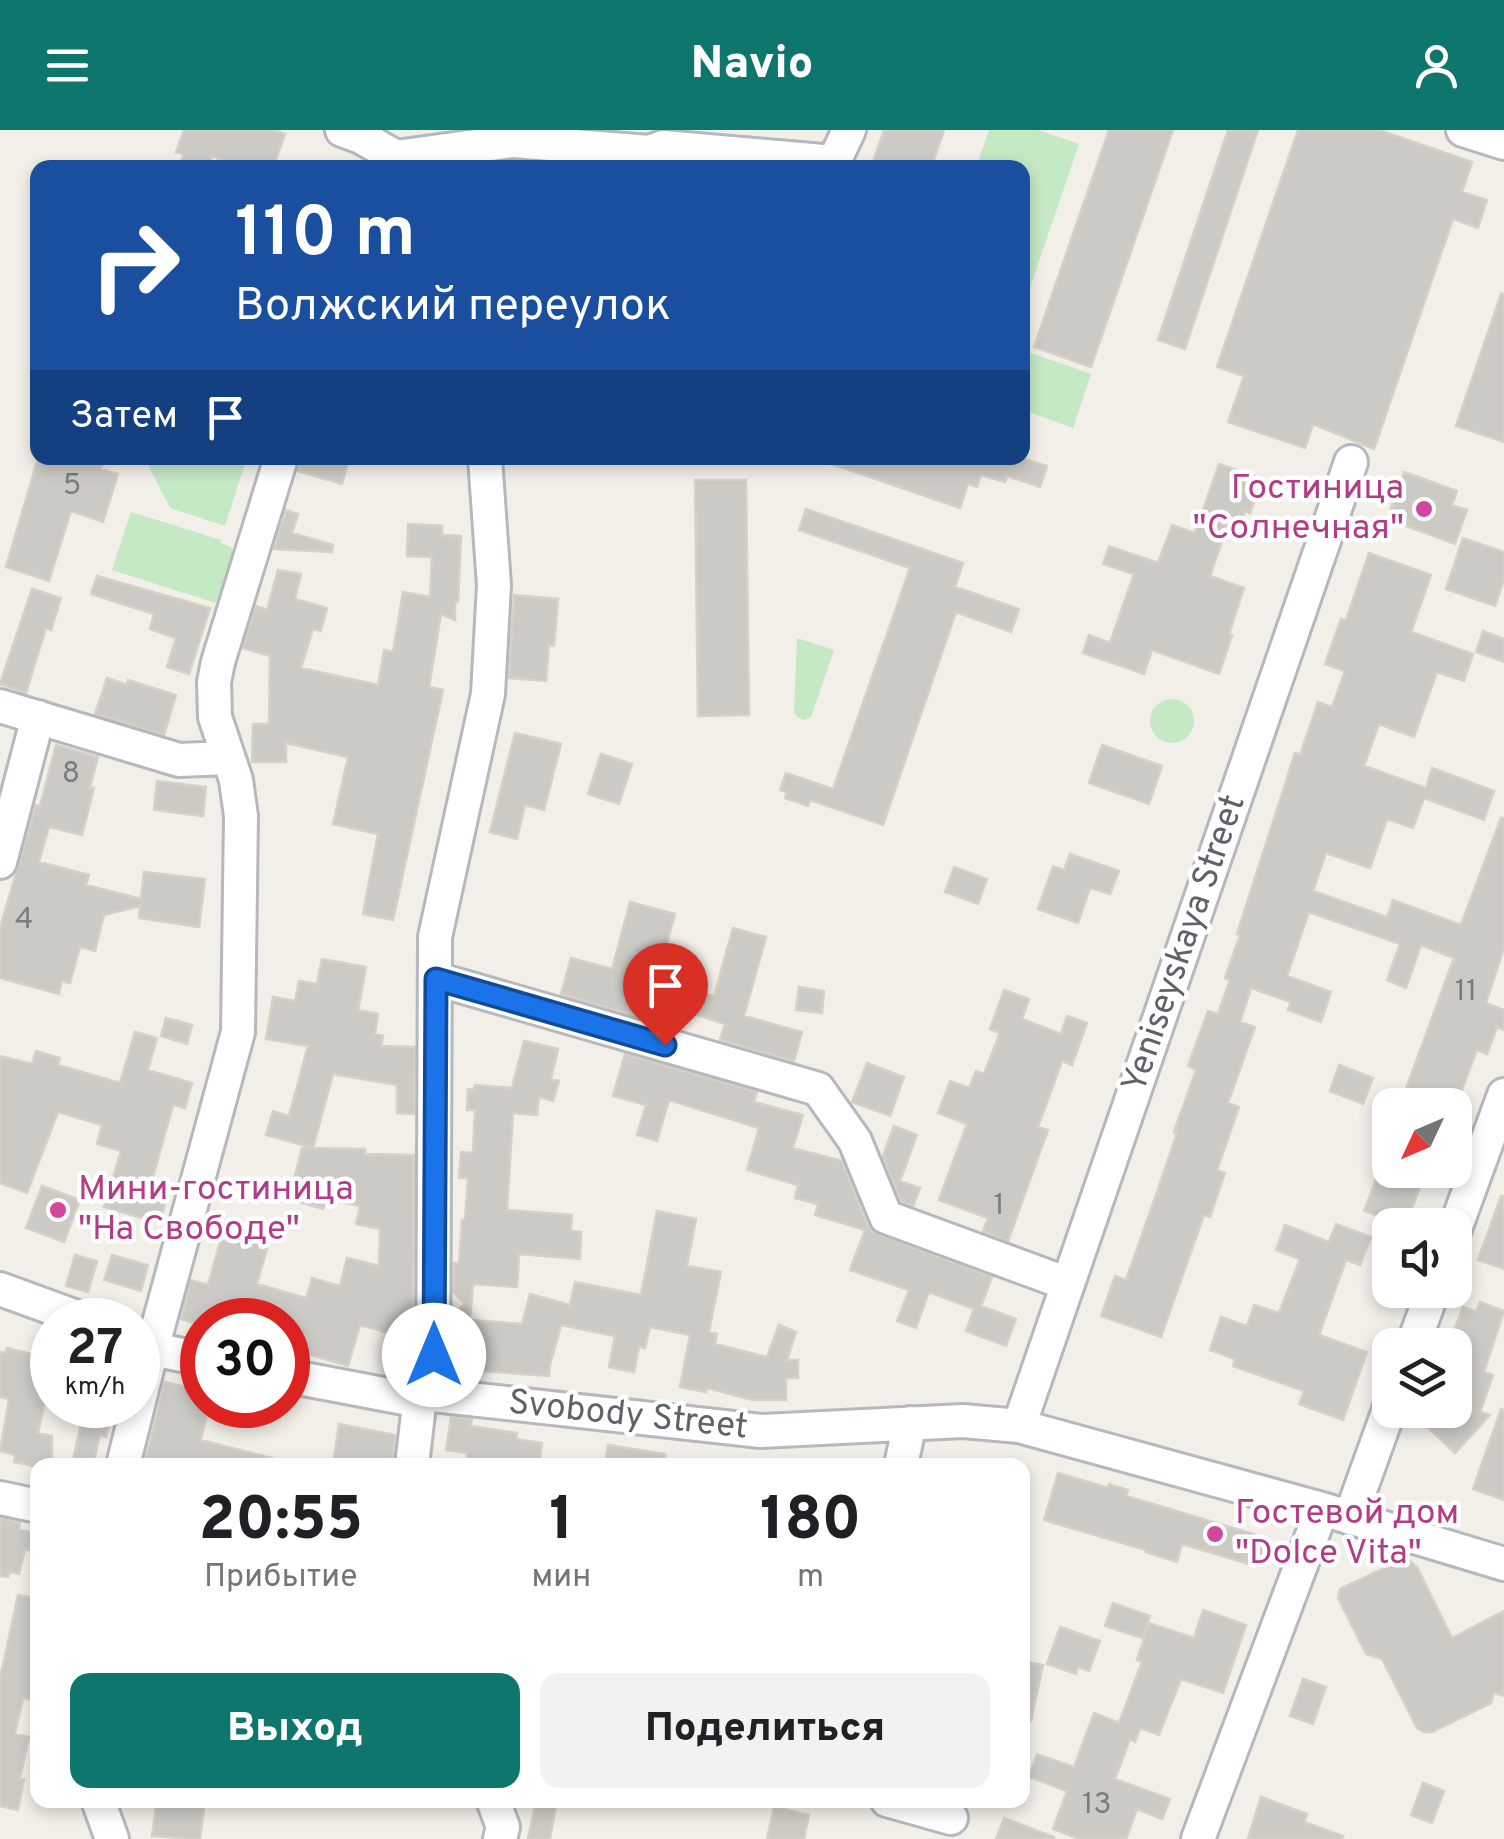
<!DOCTYPE html>
<html lang="ru">
<meta charset="utf-8">
<style>
:root{--surface:#fff;--page:#f2f2f2;--text:#202124;--muted:#757577;--accent:#0f766e}
body{margin:0;font-family:Overpass,sans-serif;background:var(--page);color:var(--text);height:100vh;display:flex;flex-direction:column;font-size:38px;white-space:nowrap}
*{box-sizing:border-box;margin:0}
p{font-size:32px;color:var(--muted)}
.icon{flex:none;width:55px;height:55px;fill:none;stroke:currentColor;stroke-width:2;stroke-linecap:round;stroke-linejoin:round}
.map{position:relative;flex:1;overflow:hidden}
.drawer{position:absolute;left:30px;top:1328px;width:1000px;height:350px;display:flex;flex-direction:column;background:var(--surface);border-radius:20px;box-shadow:0 5px 15px #0003}
.drawer>*{flex:none}
.hud{position:absolute;left:30px;top:30px;width:1000px;height:305px;border-radius:20px;box-shadow:0 5px 15px #0003;background:#1a4fa0;color:#fff;overflow:hidden}
.needle{width:65px;rotate:226deg}
.fabs{position:absolute;left:1372px;top:958px;display:grid;gap:20px}
.fabs a{display:grid;place-items:center;width:100px;height:100px;border-radius:20px;background:var(--surface);box-shadow:0 5px 15px #0003;font-size:50px}
.speed{position:absolute;left:30px;top:1168px;display:flex;gap:20px;font-size:50px;font-weight:700;text-align:center}
.speed>*{display:grid;place-content:center;width:130px;height:130px;border-radius:50%;background:var(--surface);box-shadow:0 5px 15px #0003;line-height:1}
.speed small{font-size:25px;font-weight:400}
.speed .limit{border:15px solid #d22;background:#fff;color:#111}
.pin{position:absolute;display:grid;place-items:center;width:85px;height:85px;color:#fff;margin:-102px -42px;border-radius:50% 50% 50% 0;rotate:-45deg;box-shadow:0 0 10px #0007}
.pin .icon{rotate:45deg}
.me{position:absolute;width:110px;margin:-55px;rotate:0deg;stroke-linejoin:round;filter:drop-shadow(0 0 8px #0008)}
.turn{display:flex;align-items:center;gap:35px;height:210px;padding:0 40px;font-size:45px}
.turn .icon{width:130px;height:130px;stroke-width:2.5}
.turn b{display:block;font-size:70px;line-height:85px}
.then{display:flex;align-items:center;height:95px;padding:0 40px;background:#0003;gap:20px;font-size:38px}
.eta{display:flex;justify-content:space-evenly;align-items:center;height:170px;text-align:center}
.eta b{font-size:60px;font-weight:800;line-height:70px}
.action{display:flex;gap:20px;margin-top:auto;padding:20px 40px}
.action a{flex:1;height:115px;border-radius:20px;background:var(--accent);color:#fff;font-size:40px;font-weight:800;line-height:115px;text-align:center}
.action a+a{background:var(--page);color:var(--text)}
header{display:flex;justify-content:space-between;align-items:center;height:130px;padding:0 40px;background:var(--accent);color:#fff;font-size:45px;font-weight:800}
.map>svg:first-child{display:block}
</style>
<header><svg class="icon" aria-label="menu" viewBox="0 0 24 24"><path d="M4 6h16M4 12h16M4 18h16"/></svg>Navio<svg class="icon" aria-label="person" viewBox="0 0 24 24"><circle cx="12" cy="8" r="4"/><path d="M4 21q1-7 8-7t8 7"/></svg></header>
<div class="map">
<svg width="1504" height="1709" viewBox="0 0 1504 1709">
<rect width="100%" height="100%" fill="#f1efe8"/>
<path fill="#c5e8c5" d="M 989,0 L 1038,0 L 1079,14 L 1023,178 L 1022,38 L 976,37 Z
M 1031,223 L 1091,244 L 1073,298 L 1023,280 L 1023,247 Z
M 148,328 L 235,328 L 246,331 L 225,396 L 170,378 L 147,333 Z
M 131,382 L 221,410 L 221,413 L 231,417 L 235,424 L 219,474 L 112,440 Z
M 797,508 L 834,520 L 811,587 L 805,590 L 797,587 L 794,582 Z
M1150 591a22 22 0 1 1 44 0a22 22 0 1 1-44 0Z"/>
<path fill="#cccac5" stroke="#d6d1c6" stroke-width="2.5" d="M 184,0 L 273,0 L 285,4 L 273,38 L 243,38 L 212,26 L 208,38 L 179,38 L 184,24 L 176,22 Z
M 884,0 L 944,0 L 931,38 L 871,38 Z
M 1109,0 L 1173,0 L 1091,237 L 1034,217 Z
M 1228,0 L 1258,0 L 1185,219 L 1158,210 Z
M 1298,0 L 1379,0 L 1472,32 L 1462,62 L 1487,70 L 1478,98 L 1453,89 L 1374,319 L 1313,294 L 1305,318 L 1228,292 L 1244,246 L 1217,237 Z
M 1501,164 L 1504,164 L 1504,312 L 1456,296 Z
M 38,328 L 105,328 L 101,339 L 118,344 L 103,392 L 71,381 L 49,451 L 6,437 Z
M 300,328 L 330,328 L 348,333 L 342,354 L 298,341 Z
M 824,328 L 1022,328 L 1047,336 L 1040,357 L 1007,346 L 1005,352 L 981,345 L 977,357 L 968,354 L 960,378 L 823,331 Z
M 1219,334 L 1257,347 L 1253,356 L 1259,358 L 1250,383 L 1245,381 L 1239,398 L 1228,394 L 1210,446 L 1244,458 L 1229,504 L 1232,505 L 1219,544 L 1152,520 L 1144,544 L 1083,523 L 1089,505 L 1110,513 L 1134,444 L 1103,434 L 1109,416 L 1158,433 L 1172,395 L 1195,403 Z
M 1404,342 L 1457,361 L 1452,375 L 1467,380 L 1455,414 L 1387,389 Z
M 695,350 L 746,350 L 749,585 L 698,586 Z
M 806,379 L 963,433 L 955,457 L 1019,479 L 1011,502 L 956,482 L 883,695 L 810,670 L 808,676 L 785,668 L 787,662 L 780,660 L 786,643 L 833,659 L 910,438 L 799,400 Z
M 286,380 L 298,384 L 292,403 L 333,415 L 332,422 L 274,419 Z
M 408,394 L 442,396 L 442,405 L 461,406 L 458,472 L 455,472 L 455,490 L 441,484 L 429,557 L 443,560 L 393,790 L 363,784 L 378,704 L 333,694 L 348,627 L 286,613 L 286,632 L 252,632 L 253,594 L 269,594 L 270,526 L 243,518 L 256,476 L 267,480 L 278,440 L 301,444 L 295,469 L 327,478 L 321,501 L 313,499 L 301,538 L 378,555 L 384,520 L 393,522 L 403,462 L 430,467 L 432,427 L 407,426 Z
M 1463,408 L 1504,422 L 1504,450 L 1495,476 L 1446,459 Z
M 1369,423 L 1431,445 L 1411,502 L 1473,524 L 1464,551 L 1437,542 L 1414,607 L 1379,594 L 1364,636 L 1426,658 L 1432,638 L 1494,661 L 1484,690 L 1424,668 L 1413,698 L 1387,689 L 1370,738 L 1326,723 L 1313,761 L 1387,787 L 1393,770 L 1461,795 L 1501,688 L 1504,688 L 1504,818 L 1486,873 L 1504,880 L 1504,900 L 1497,897 L 1487,924 L 1477,920 L 1456,975 L 1400,975 L 1454,828 L 1421,815 L 1406,858 L 1387,850 L 1400,814 L 1309,782 L 1287,846 L 1331,862 L 1321,892 L 1288,880 L 1291,872 L 1251,858 L 1240,892 L 1255,897 L 1228,973 L 1239,977 L 1217,1040 L 1225,1043 L 1210,1087 L 1204,1085 L 1161,1207 L 1101,1186 L 1115,1146 L 1126,1150 L 1155,1068 L 1177,1003 L 1174,1002 L 1196,940 L 1188,936 L 1208,881 L 1218,884 L 1230,850 L 1225,848 L 1240,805 L 1237,804 L 1295,623 L 1300,625 L 1318,572 L 1332,577 L 1345,541 L 1325,534 L 1341,489 L 1346,490 Z
M 97,446 L 210,478 L 189,544 L 167,537 L 176,508 L 150,499 L 154,484 L 91,464 Z
M 32,459 L 61,468 L 51,500 L 46,498 L 26,563 L 0,554 Z
M 514,465 L 558,469 L 554,516 L 549,515 L 546,551 L 509,548 Z
M 1483,501 L 1504,509 L 1504,532 L 1476,522 Z
M 107,548 L 127,555 L 128,550 L 176,565 L 164,605 L 95,584 Z
M 515,603 L 561,614 L 544,680 L 525,675 L 517,709 L 490,702 Z
M 56,615 L 98,627 L 90,657 L 94,658 L 82,705 L 49,697 L 39,732 L 89,745 L 86,755 L 141,769 L 144,742 L 205,749 L 199,797 L 139,788 L 140,776 L 104,785 L 95,821 L 80,817 L 70,853 L 62,851 L 59,864 L 0,848 L 0,798 L 36,675 L 40,676 Z
M 1102,615 L 1162,636 L 1149,674 L 1089,653 Z
M 601,624 L 632,634 L 619,674 L 588,664 Z
M 157,651 L 206,657 L 203,686 L 154,680 Z
M 1070,724 L 1119,741 L 1110,764 L 1090,758 L 1078,793 L 1038,779 L 1053,736 L 1064,740 Z
M 954,737 L 987,749 L 978,774 L 945,762 Z
M 630,772 L 675,784 L 657,850 L 714,866 L 733,798 L 766,807 L 744,886 L 802,902 L 794,931 L 720,910 L 725,894 L 688,882 L 686,889 L 674,886 L 671,896 L 561,864 L 571,828 L 612,839 Z
M 322,829 L 366,837 L 358,880 L 378,884 L 375,904 L 383,906 L 381,916 L 415,917 L 414,984 L 397,983 L 397,955 L 333,944 L 313,1018 L 266,1005 L 273,981 L 289,986 L 308,916 L 266,909 L 273,867 L 295,871 L 299,851 L 317,854 Z
M 799,857 L 824,861 L 822,883 L 796,880 Z
M 1004,860 L 1029,869 L 1022,889 L 1061,904 L 1067,886 L 1087,893 L 1072,935 L 1062,931 L 1038,997 L 1048,1000 L 1008,1111 L 983,1101 L 988,1088 L 939,1070 L 967,994 L 938,983 L 950,951 L 969,958 L 976,941 L 984,944 L 1000,903 L 990,899 Z
M 166,888 L 192,895 L 187,914 L 161,906 Z
M 135,902 L 157,908 L 148,940 L 192,953 L 185,978 L 173,975 L 148,1065 L 166,1070 L 160,1093 L 104,1077 L 121,1021 L 97,1014 L 102,995 L 58,982 L 27,1063 L 0,1053 L 0,926 L 32,934 L 36,921 L 60,928 L 58,935 L 120,953 Z
M 524,911 L 558,919 L 551,949 L 559,951 L 553,971 L 539,967 L 537,985 L 513,983 L 507,1080 L 572,1085 L 571,1101 L 581,1102 L 580,1129 L 519,1124 L 517,1157 L 473,1154 L 470,1190 L 522,1194 L 530,1164 L 570,1175 L 575,1152 L 641,1165 L 657,1081 L 696,1089 L 687,1136 L 721,1142 L 709,1202 L 717,1204 L 715,1214 L 767,1227 L 779,1195 L 796,1202 L 787,1230 L 798,1230 L 798,1248 L 786,1248 L 786,1270 L 753,1270 L 707,1258 L 706,1262 L 680,1257 L 690,1205 L 650,1197 L 645,1218 L 639,1217 L 634,1242 L 609,1237 L 615,1206 L 561,1195 L 550,1235 L 549,1246 L 482,1241 L 461,1216 L 461,1214 L 453,1213 L 453,1185 L 465,1174 L 453,1162 L 454,1137 L 454,1133 L 459,1134 L 462,1090 L 465,1090 L 468,1048 L 459,1048 L 461,1022 L 473,1023 L 475,980 L 467,980 L 468,959 L 474,960 L 475,955 L 512,958 Z
M 625,924 L 757,962 L 754,972 L 803,985 L 793,1018 L 842,1031 L 867,1095 L 873,1102 L 992,1147 L 981,1176 L 1016,1189 L 1006,1216 L 966,1201 L 974,1179 L 929,1162 L 916,1198 L 897,1191 L 909,1160 L 850,1140 L 865,1100 L 815,1085 L 818,1074 L 795,1068 L 798,1055 L 747,1040 L 759,998 L 669,970 L 657,1011 L 637,1005 L 646,975 L 613,966 Z
M 867,933 L 904,947 L 890,986 L 852,972 Z
M 1339,935 L 1373,948 L 1363,974 L 1330,961 Z
M 894,996 L 917,1005 L 900,1051 L 920,1058 L 913,1076 L 901,1071 L 883,1026 Z
M 302,1018 L 365,1019 L 365,1024 L 414,1025 L 413,1204 L 393,1204 L 360,1195 L 348,1236 L 288,1218 L 288,1190 L 201,1190 L 200,1195 L 181,1189 L 191,1150 L 208,1155 L 222,1105 L 237,1109 L 239,1100 L 270,1108 L 257,1154 L 306,1168 L 312,1148 L 340,1156 L 347,1128 L 379,1136 L 380,1099 L 356,1094 L 360,1076 L 326,1069 L 323,1079 L 289,1069 Z
M 1382,1033 L 1390,1036 L 1390,1040 L 1401,1040 L 1423,1048 L 1406,1095 L 1364,1081 Z
M 42,1056 L 80,1070 L 64,1112 L 26,1098 Z
M 1501,1066 L 1504,1066 L 1504,1139 L 1478,1130 Z
M 1336,1094 L 1371,1107 L 1360,1135 L 1346,1130 L 1319,1205 L 1367,1222 L 1343,1290 L 1299,1274 L 1304,1261 L 1233,1236 L 1235,1229 L 1210,1220 L 1221,1187 L 1247,1196 L 1254,1175 L 1279,1183 L 1300,1129 L 1276,1120 L 1285,1095 L 1329,1112 Z
M 75,1125 L 97,1131 L 88,1162 L 66,1156 Z
M 112,1125 L 148,1135 L 141,1161 L 104,1150 Z
M 1480,1172 L 1504,1181 L 1484,1242 L 1493,1245 L 1480,1282 L 1490,1285 L 1455,1323 L 1409,1280 L 1421,1280 L 1455,1293 L 1455,1207 L 1452,1206 L 1463,1177 L 1476,1181 Z
M 7,1218 L 52,1229 L 52,1268 L 46,1267 L 38,1303 L 52,1306 L 52,1335 L 38,1335 L 38,1337 L 14,1332 L 15,1325 L 0,1321 L 9,1269 L 0,1267 L 0,1222 L 6,1223 Z
M 165,1252 L 202,1261 L 202,1275 L 209,1275 L 201,1310 L 272,1328 L 272,1335 L 144,1335 Z
M 85,1275 L 113,1275 L 106,1307 L 100,1305 L 93,1335 L 72,1335 Z
M 1501,1279 L 1504,1280 L 1504,1370 L 1473,1359 Z
M 451,1287 L 472,1289 L 471,1296 L 517,1303 L 516,1309 L 542,1313 L 539,1335 L 466,1335 L 467,1323 L 446,1320 Z
M 339,1294 L 395,1305 L 392,1335 L 333,1335 Z
M 608,1315 L 665,1324 L 664,1335 L 605,1335 Z
M 1058,1343 L 1108,1358 L 1109,1354 L 1128,1360 L 1126,1366 L 1267,1408 L 1259,1437 L 1182,1414 L 1177,1432 L 1146,1422 L 1146,1420 L 1044,1390 Z
M 0,1388 L 20,1393 L 19,1399 L 38,1404 L 38,1422 L 25,1419 L 19,1444 L 10,1442 L 8,1447 L 0,1446 Z
M 1401,1430 L 1410,1431 L 1417,1437 L 1452,1508 L 1504,1481 L 1504,1566 L 1494,1563 L 1491,1573 L 1432,1602 L 1424,1602 L 1417,1598 L 1382,1529 L 1366,1524 L 1338,1468 L 1340,1459 Z
M 18,1465 L 38,1469 L 38,1571 L 23,1568 L 15,1604 L 29,1607 L 20,1648 L 24,1649 L 18,1680 L 0,1676 L 0,1549 Z
M 1113,1473 L 1150,1486 L 1142,1508 L 1105,1496 Z
M 1203,1480 L 1246,1495 L 1223,1563 L 1181,1549 L 1159,1605 L 1140,1598 L 1135,1612 L 1130,1609 L 1115,1649 L 1170,1669 L 1162,1689 L 1137,1679 L 1126,1709 L 1079,1709 L 1053,1699 L 1067,1661 L 1029,1647 L 1037,1624 L 1074,1637 L 1094,1583 L 1119,1593 L 1142,1532 L 1137,1530 L 1149,1493 L 1194,1508 Z
M 1060,1497 L 1100,1511 L 1089,1541 L 1078,1537 L 1076,1544 L 1047,1534 Z
M 1022,1531 L 1043,1535 L 1031,1591 L 1022,1590 Z
M 1303,1549 L 1326,1557 L 1313,1594 L 1290,1586 Z
M 1423,1653 L 1444,1661 L 1432,1693 L 1411,1685 Z
M 1261,1667 L 1307,1684 L 1304,1692 L 1343,1706 L 1342,1709 L 1248,1709 Z
M 157,1670 L 205,1670 L 200,1709 L 152,1706 Z
M 536,1670 L 557,1670 L 550,1709 L 528,1709 Z
M 774,1677 L 809,1685 L 804,1709 L 767,1709 Z
M 1004,1688 L 1054,1707 L 1054,1709 L 996,1709 Z"/>
<g fill="none" stroke-linecap="round" stroke-linejoin="round">
<g stroke="#b5b8bc" stroke-width="38">
<path id="minor" d="M 342,0 L 361,7 L 396,27 L 513,11 L 649,22 L 663,17 L 834,32 L 849,0
M 1463,0 L 1504,13
M 0,576 L 179,630 L 228,628
M 0,732 L 38,587
M 436,849 L 818,959 L 855,1011 L 886,1087 L 1068,1154
M 1455,1099 L 1504,965
M 0,1159 L 85,1190
M 138,1213 L 152,1219 L 202,1229
M 1413,1215 L 1433,1160
M 288,1246 L 404,1268 L 433,1265 L 761,1301 L 963,1291 L 1019,1296 L 1322,1379 L 1504,1434
M 433,1265 L 435,807 L 488,564 L 494,455 L 485,328
M 1019,1296 L 1351,332
M 123,1335 L 152,1219 L 238,902 L 241,686 L 236,650 L 215,587 L 214,552 L 218,532 L 281,328
M 412,1335 L 420,1267
M 901,1335 L 910,1293
M 0,1368 L 38,1376
M 1350,1388 L 1390,1277
M 98,1670 L 112,1709
M 493,1670 L 503,1697 L 500,1709
M 887,1670 L 951,1688
M 1198,1709 L 1322,1379"/>
</g>
<use href="#minor" stroke="#fff" stroke-width="32"/>
</g>
<g fill="none" stroke-linecap="round" stroke-linejoin="round">
<g stroke="#114b97" stroke-width="25">
<path id="route" d="M 434,1225 L 436,849 L 665,915"/>
</g>
<use href="#route" stroke="#1a73e8" stroke-width="18"/>
</g>
<g fill="#d1479c" stroke="#fff" stroke-width="4">
<circle cx="1424" cy="379" r="10"/>
<circle cx="58" cy="1080" r="10"/>
<circle cx="1215" cy="1404" r="10"/>
</g>
<g text-anchor="middle" dominant-baseline="central" stroke-width="9" stroke-linejoin="round" paint-order="stroke">
<g font-size="30" fill="#7a7d7f">
<text x="72" y="356">5</text>
<text x="71" y="644">8</text>
<text x="24" y="790">4</text>
<text x="1466" y="862">11</text>
<text x="999" y="1076">1</text>
<text x="1097" y="1675">13</text>
</g>
<g font-size="35" fill="#b23c85" stroke="#fff" text-anchor="start">
<text x="1404" y="359" text-anchor="end">Гостиница<tspan x="1404" dy="40">"Солнечная"</tspan></text>
<text x="78" y="1060">Мини-гостиница<tspan x="78" dy="40">"На Свободе"</tspan></text>
<text x="1235" y="1384">Гостевой дом<tspan x="1235" dy="40">"Dolce Vita"</tspan></text>
</g>
<g font-size="35" fill="#5f6368" stroke="#fff">
<text transform="translate(1185 814) rotate(-71)">Yeniseyskaya Street</text>
<text transform="translate(628 1286) rotate(6)">Svobody Street</text>
</g>
</g>
</svg>
<div class="fabs">
<a><svg class="needle" viewBox="-14 -14 28 28"><path d="M0-13l5 13h-10z" fill="#e53935"/><path d="M0 13l5-13h-10z" fill="#757577"/></svg></a>
<a><svg class="icon" aria-label="sound" viewBox="0 0 24 24"><path d="M4 9h4l5-4v14l-5-4H4zM17 9q2 3 0 6"/></svg></a>
<a><svg class="icon" aria-label="layers" viewBox="0 0 24 24"><path d="M12 4l9 5-9 5-9-5zM3 14l9 5 9-5"/></svg></a>
</div>
<div class="speed"><div>27<small>km/h</small></div><div class="limit">30</div></div>
<div class="pin" style="left:665px;top:915px;background:#d93025"><svg class="icon" aria-label="arrive" viewBox="0 0 24 24"><path d="M6 21V4h12l-3 4 3 4H6"/></svg></div>
<svg class="me" style="left:434px;top:1225px" viewBox="-20 -20 40 40"><circle r="19" fill="#fff"/><path d="M0-13L10 11 0 6-10 11z" fill="#1a73e8"/></svg>
<div class="hud">
<div class="turn"><svg class="icon" aria-label="right" viewBox="0 0 24 24"><path d="M7 20v-9h11M14 6l5 5-5 5"/></svg><div><b>110 m</b>Волжский переулок</div></div>
<div class="then">Затем<svg class="icon" aria-label="arrive" viewBox="0 0 24 24"><path d="M6 21V4h12l-3 4 3 4H6"/></svg></div>
</div>
<section class="drawer">
<div class="eta">
<div><b>20:55</b><p>Прибытие</p></div>
<div><b>1</b><p>мин</p></div>
<div><b>180</b><p>m</p></div>
</div>
<div class="action"><a>Выход</a><a>Поделиться</a></div>
</section>
</div>
